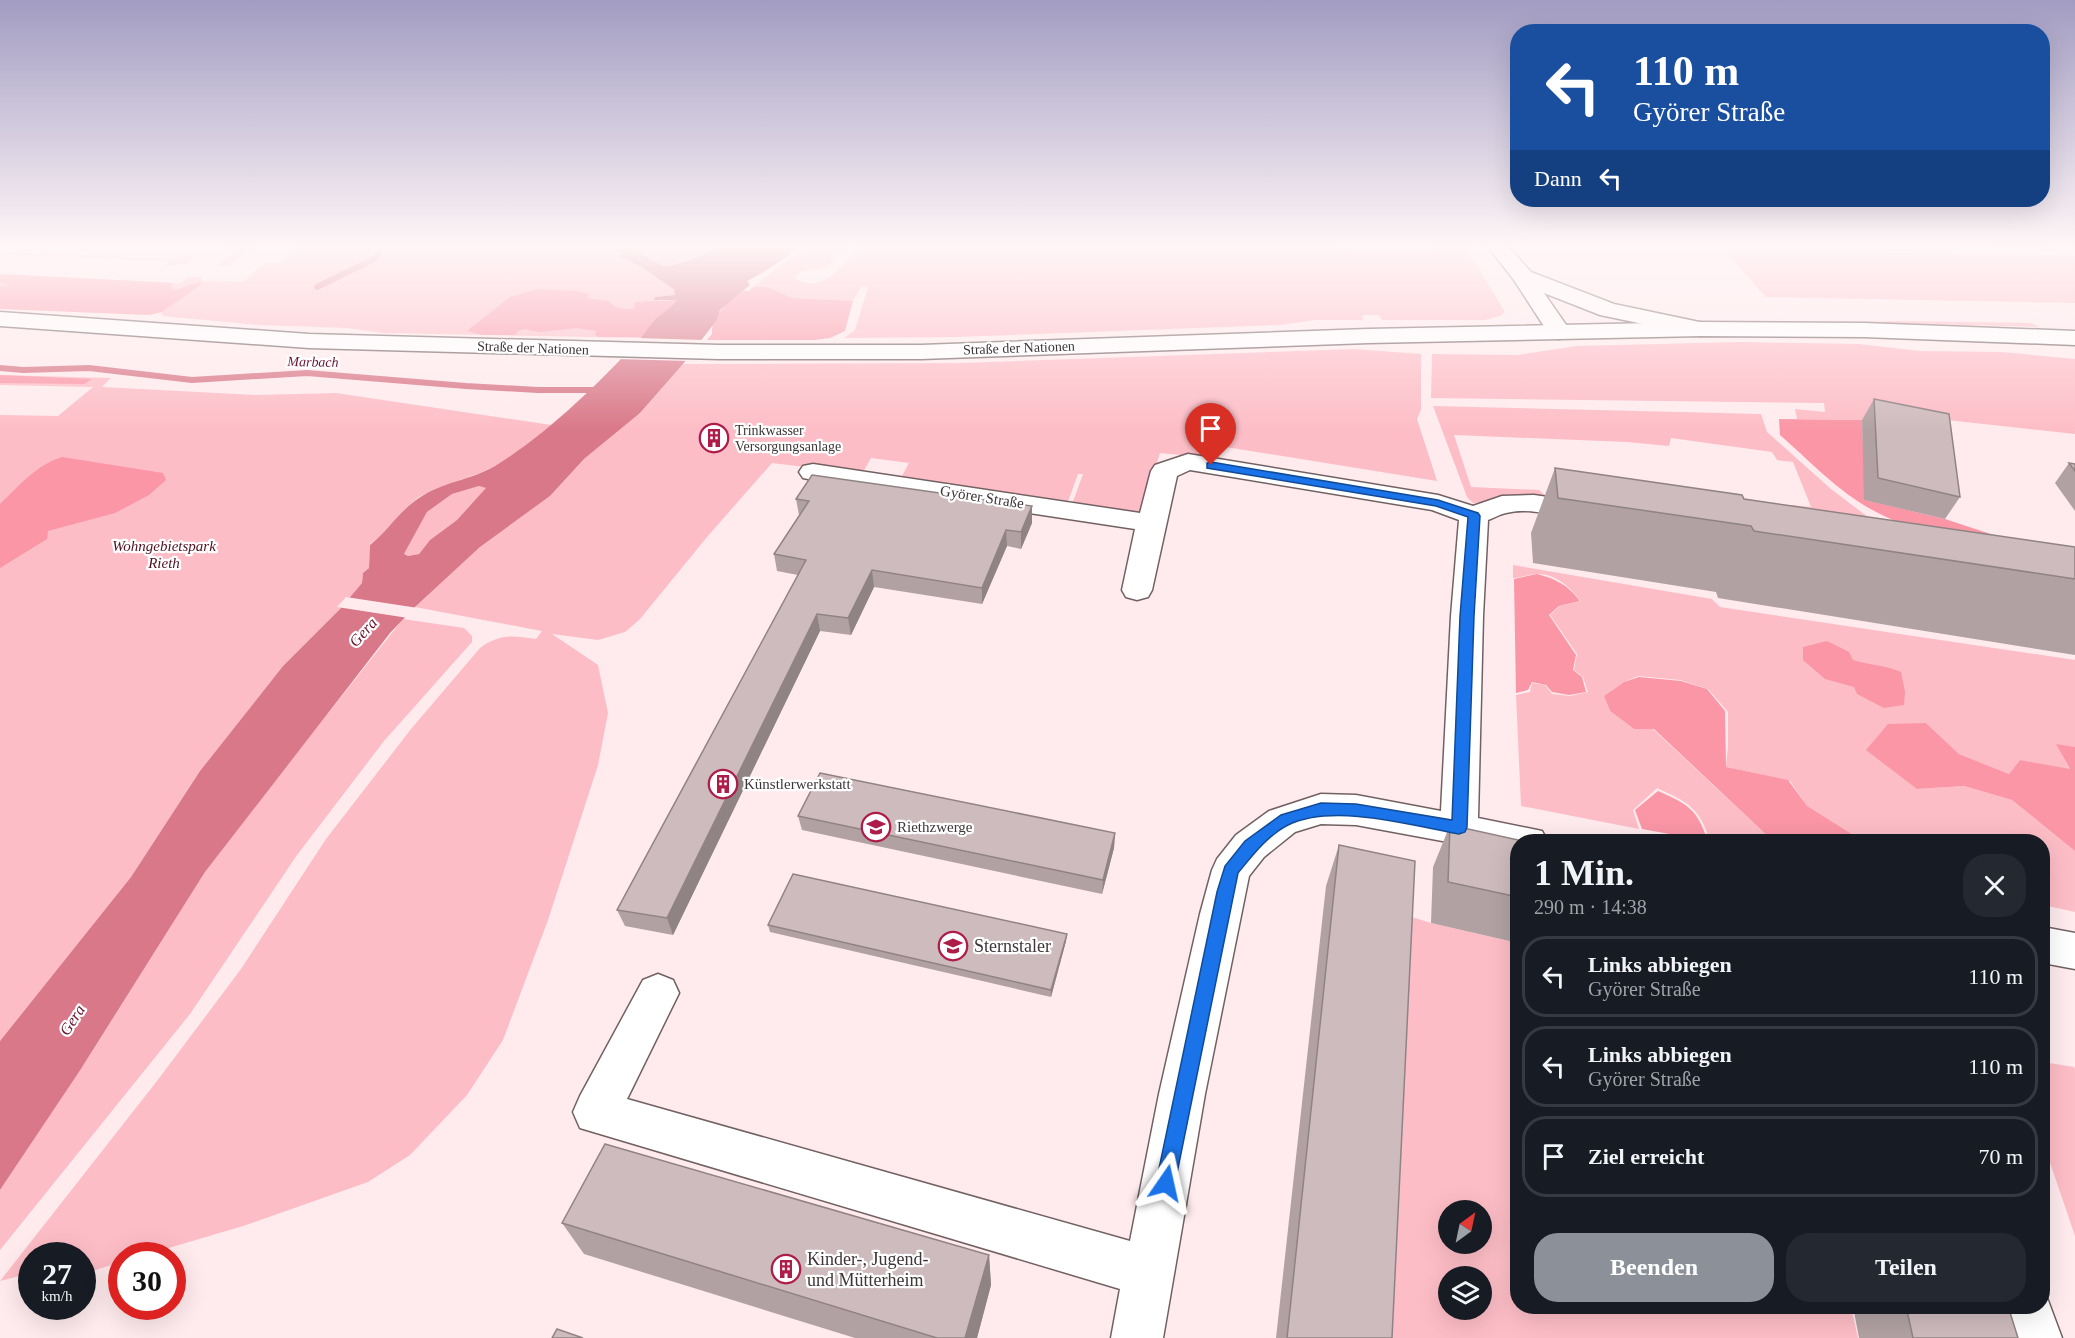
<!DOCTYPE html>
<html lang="de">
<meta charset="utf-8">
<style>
:root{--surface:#171b24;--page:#242831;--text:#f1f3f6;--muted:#9ea1a6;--line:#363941;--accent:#8c9099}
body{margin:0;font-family:Georgia,serif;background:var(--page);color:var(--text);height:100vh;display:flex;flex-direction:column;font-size:22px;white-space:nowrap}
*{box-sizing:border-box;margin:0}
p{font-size:20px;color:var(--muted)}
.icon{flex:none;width:33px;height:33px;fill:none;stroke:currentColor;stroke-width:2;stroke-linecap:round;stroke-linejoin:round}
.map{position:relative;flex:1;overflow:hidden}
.details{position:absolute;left:1510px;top:834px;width:540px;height:480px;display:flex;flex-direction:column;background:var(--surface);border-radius:24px;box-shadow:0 6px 24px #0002}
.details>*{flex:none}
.top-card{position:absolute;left:1510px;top:24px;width:540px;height:183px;border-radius:24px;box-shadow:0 6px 24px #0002;background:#1a4fa0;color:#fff;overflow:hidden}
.needle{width:39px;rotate:33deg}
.controls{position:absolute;left:1438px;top:1200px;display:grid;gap:12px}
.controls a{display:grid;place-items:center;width:54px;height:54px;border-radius:50%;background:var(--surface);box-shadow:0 6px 24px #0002;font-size:30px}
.speed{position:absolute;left:18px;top:1242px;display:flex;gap:12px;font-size:30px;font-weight:700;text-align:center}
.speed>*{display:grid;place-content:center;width:78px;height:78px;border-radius:50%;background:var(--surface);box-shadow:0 6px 24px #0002;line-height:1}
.speed small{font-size:15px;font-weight:400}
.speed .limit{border:9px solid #d22;background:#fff;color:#111}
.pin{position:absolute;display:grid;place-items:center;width:51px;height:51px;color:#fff;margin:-62px -26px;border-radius:50% 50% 50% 0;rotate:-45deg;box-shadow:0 0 6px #0007}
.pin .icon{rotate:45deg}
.me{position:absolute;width:66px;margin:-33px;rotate:11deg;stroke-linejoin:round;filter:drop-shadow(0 0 4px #0008)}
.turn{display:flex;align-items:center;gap:21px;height:126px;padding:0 24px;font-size:27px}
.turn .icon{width:78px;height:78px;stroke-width:2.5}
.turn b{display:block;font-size:42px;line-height:51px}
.then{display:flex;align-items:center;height:57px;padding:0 24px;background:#0003;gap:12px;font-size:22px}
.round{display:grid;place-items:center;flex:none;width:63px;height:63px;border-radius:24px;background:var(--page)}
.overview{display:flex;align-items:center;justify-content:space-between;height:102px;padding:0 24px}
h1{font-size:36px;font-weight:700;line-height:45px}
.button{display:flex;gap:12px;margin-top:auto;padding:12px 24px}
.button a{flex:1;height:69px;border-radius:24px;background:var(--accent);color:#fff;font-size:24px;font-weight:700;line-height:69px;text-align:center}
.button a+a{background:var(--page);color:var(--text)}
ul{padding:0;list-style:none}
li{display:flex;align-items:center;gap:18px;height:81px;margin:0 12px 9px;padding:0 12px;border:3px solid var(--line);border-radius:24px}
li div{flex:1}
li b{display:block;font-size:22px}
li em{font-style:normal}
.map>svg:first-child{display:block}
</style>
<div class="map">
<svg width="2075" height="1338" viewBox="0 0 2075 1338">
<rect width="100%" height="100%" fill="#ffebed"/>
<path fill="#fdbdc6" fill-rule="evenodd" d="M 232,244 L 258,244 L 228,266 L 217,266 L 238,249 L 226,248 Z
M 302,244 L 716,244 L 703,254 L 654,275 L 674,288 L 676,295 L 655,297 L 668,310 L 653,322 L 641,338 L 383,333 L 347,328 L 260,325 L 162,316 L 162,312 L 200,285 L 201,281 L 173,290 L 0,286 L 0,274 L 180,283 L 189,277 L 202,277 L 202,281 L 243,282 L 265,263 L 278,263 Z
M 809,244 L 849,244 L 826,268 L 802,271 L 794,277 C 822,298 844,262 863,244 L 1335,244 L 1337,248 L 1436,249 L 1434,244 L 1464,245 L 1505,312 L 1500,316 L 1485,320 L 1382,320 L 1379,315 L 1362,315 L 1363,320 L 1315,320 L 1280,325 L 954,337 L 844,338 L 855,330 L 868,287 L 861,287 L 853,301 L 793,298 L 767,287 L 753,287 Z
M 1724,250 L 2075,256 L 2075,303 L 1766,297 Z
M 0,252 L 175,259 L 183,253 L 194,256 L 185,264 L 163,267 L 170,261 L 0,254 Z
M 1902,321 L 2030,323 L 2041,327 L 1843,322 Z
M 1741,342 L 1859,344 L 1920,351 L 2001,352 L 2075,359 L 2075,434 L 1947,420 L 1884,425 L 1862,420 L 1797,419 L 1795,409 L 1825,412 L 1824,403 L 1431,398 L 1432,354 L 1518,355 L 1576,346 Z
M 1354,349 L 1421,354 L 1421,410 L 1417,419 L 1437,481 L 1201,443 L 1204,450 L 1201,457 L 1160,453 L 1142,510 L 1127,514 L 1071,507 L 1083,474 L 1078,474 L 1066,507 L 900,480 L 909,463 L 871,458 L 862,474 L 772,463 L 707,537 L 640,619 L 625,632 L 598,640 L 552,634 L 598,665 L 608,713 L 598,765 L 548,920 L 503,1040 L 467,1095 L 410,1155 L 368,1182 L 243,1226 L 145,1255 L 122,1256 L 121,1262 L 83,1274 L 82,1256 L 32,1256 L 31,1273 L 0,1281 L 157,1081 L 241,969 L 326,839 L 411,729 L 480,648 C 501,633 512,636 536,639 L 542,631 L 415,607 L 480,547 L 550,496 L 584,459 L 640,413 L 683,364 L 961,363 Z
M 0,375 L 111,378 L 102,387 L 256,395 L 336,393 L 551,425 C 532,442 510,459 487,470 C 465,480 440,484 419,497 C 400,510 389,531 370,544 L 369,568 L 363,573 L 362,583 L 340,609 L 283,666 L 200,771 L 131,877 L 0,1041 L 0,415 L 58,416 L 93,387 L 0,385 Z
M 1433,406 L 1761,414 L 1767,432 L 1831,489 L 1869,518 L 1794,513 L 1792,505 L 1811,507 L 1793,462 L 1777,460 L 1772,452 L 1671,438 L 1669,446 L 1627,442 L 1454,435 L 1471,487 L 1539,490 L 1548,498 L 1473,503 L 1467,497 Z
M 479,486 L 487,488 L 457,520 L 430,540 L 419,554 L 408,556 L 404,554 L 427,512 L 452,494 Z
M 1513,565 L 1712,599 L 1720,607 L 2075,660 L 2075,747 L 2057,745 L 2070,770 L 2020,760 L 2009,774 L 1959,754 L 1926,723 L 1917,789 L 1964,786 L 2012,800 L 2075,851 L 2075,912 L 2043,905 L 2043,842 L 1855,841 L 1808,808 L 1790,781 L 1726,767 L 1728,746 L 1728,712 L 1708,689 L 1680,680 L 1638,676 L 1624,682 L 1604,696 L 1610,711 L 1634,729 L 1653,729 L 1773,841 L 1710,841 C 1699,807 1689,803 1657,788 L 1633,810 L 1639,829 L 1521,806 L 1516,695 L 1530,692 L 1532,683 L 1545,685 L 1552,694 L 1570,696 L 1588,692 L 1583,677 L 1574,670 L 1577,654 L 1550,615 L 1560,606 L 1581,601 C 1571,588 1555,573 1537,574 C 1529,574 1521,578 1513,578 Z
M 403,619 L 464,628 L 472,636 L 472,642 L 384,741 L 297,855 L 190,1014 L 0,1250 L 0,1190 L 79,1072 L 205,872 L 271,785 Z
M 1399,913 L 1431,923 L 1518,943 L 1518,1306 L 1851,1307 L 1858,1338 L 1375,1338 ZM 1449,1210 L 1482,1210 L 1482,1244 L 1449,1244 ZM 1449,1276 L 1482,1276 L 1482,1310 L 1449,1310 Z
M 2043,1062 L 2074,1067 L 2075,1069 L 2075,1236 L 2043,1142 Z"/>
<path fill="#fa96a6" d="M 0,274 L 173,283 L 171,286 L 174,290 L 201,281 L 201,285 L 162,312 L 149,315 L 0,309 L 0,286 L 10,286 L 0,282 Z
M 753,287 L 767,287 L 793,298 L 853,301 L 845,331 L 830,338 L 814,340 L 707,340 L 712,334 C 711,314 728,303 743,291 L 749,291 Z
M 538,289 L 575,291 L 590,294 L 587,298 L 609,301 C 615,309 623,309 634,309 L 635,302 L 677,300 L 653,322 L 642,337 L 598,337 L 595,334 L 597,331 L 577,328 L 539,332 L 524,329 L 518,331 L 515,335 L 482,335 L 467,331 L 510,297 Z
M 0,375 L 92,379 L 84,384 L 0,383 Z
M 1779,419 L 1862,420 L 1865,500 L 1945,519 L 2070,560 C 2006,549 1938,543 1880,514 C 1841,495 1811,462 1780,435 Z
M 62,457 L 163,473 L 166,480 L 149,495 L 115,513 L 48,531 L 47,539 L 0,568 L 0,504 C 19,486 36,465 62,457 Z
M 1537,574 C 1556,579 1568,585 1580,601 L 1559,606 L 1549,615 L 1576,655 L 1573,670 L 1582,677 L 1586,692 L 1569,695 L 1552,692 L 1546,685 L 1532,682 L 1528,690 L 1516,693 L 1514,579 Z
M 1827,641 L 1849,652 L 1853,660 C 1869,665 1885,665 1901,672 L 1905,692 L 1904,705 L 1884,708 L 1857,694 L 1854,687 L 1825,679 L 1803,660 L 1803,647 Z
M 1639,677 L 1681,681 L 1707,689 L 1725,711 L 1726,767 L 1788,780 L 1807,806 L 1853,835 L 1856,841 L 1773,841 L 1654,729 L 1634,729 L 1610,711 L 1604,696 L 1624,682 Z
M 1926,723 L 1959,754 L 2009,774 L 2020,760 L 2070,769 L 2056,744 L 2075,747 L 2075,851 L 2012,800 L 1964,786 L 1917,789 L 1866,750 L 1888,724 Z
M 1658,791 C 1689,805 1696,808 1708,841 L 1642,829 L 1635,810 Z"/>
<path fill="#d97888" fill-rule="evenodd" d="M 616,244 L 633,244 L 634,248 C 642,254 653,262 662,265 C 673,269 711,253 719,244 L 803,244 C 788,256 764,273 747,281 L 750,285 L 720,310 L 716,321 L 683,364 L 640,413 L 584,459 L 550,496 L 480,547 L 415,607 L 390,633 L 205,872 L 79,1072 L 0,1190 L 0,1041 L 131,877 L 200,771 L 283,666 L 340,609 L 362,583 L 363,573 L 369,568 L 370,545 C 388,531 399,511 419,498 C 442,482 471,480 495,466 C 547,434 597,385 639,340 C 644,335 648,327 653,322 C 660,314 669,309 677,300 L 654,300 L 655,297 L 675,295 L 674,289 L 640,266 L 618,256 L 624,253 L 616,250 ZM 479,486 L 486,488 L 457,520 L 430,540 L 419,554 L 408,556 L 404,554 L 427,512 L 452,494 Z"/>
<path fill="#ffebed" d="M 637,338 L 704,340 L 688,361 L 616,359 Z
M 346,597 L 418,608 L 408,618 L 337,607 Z"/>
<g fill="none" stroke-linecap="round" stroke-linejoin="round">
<path stroke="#d97888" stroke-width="6" d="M 317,287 L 374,259 L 379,254 L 382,244
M 0,368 L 23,370 L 89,368 L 192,380 L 307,373 L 466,386 L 538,390 L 599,390"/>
<g stroke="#726163" stroke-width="3">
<path id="minor" d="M 1486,244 L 1506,244 L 1531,272 L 1614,304 L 1709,324 L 1712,329 L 1709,334 L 1701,336 L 1600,315 L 1544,293 L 1571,332 L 1567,337 L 1559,339 L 1551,337 L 1514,280 Z
M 1188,454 L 1438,495 L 1473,506 L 1502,496 L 1534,495 L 1596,504 L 1600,510 L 1596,516 C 1567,523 1535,505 1506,513 C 1500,514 1494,518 1488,520 L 1483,616 L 1478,818 L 1542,831 L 1548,842 L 1518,842 L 1518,855 L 1356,825 L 1321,824 L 1295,832 L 1264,857 L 1249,876 L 1205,1094 L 1163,1338 L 1111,1338 L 1120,1289 L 580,1128 L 573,1112 L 580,1096 L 643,980 L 658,974 L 673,980 L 679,993 L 627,1099 L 1130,1241 L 1159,1094 L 1200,914 L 1212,870 L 1217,859 L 1236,835 L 1269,811 L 1321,794 L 1356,795 L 1441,811 L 1451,616 L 1459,520 L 1432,510 L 1190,470 L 1177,476 L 1152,590 L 1148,597 L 1137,600 L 1126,597 L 1122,590 L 1135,529 L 813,480 L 803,478 L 799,472 L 803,466 L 813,464 L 1140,513 L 1151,471 L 1155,465 Z
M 2043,927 L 2075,933 L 2075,969 L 2043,963 Z
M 2043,1287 L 2062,1338 L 2010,1338 L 2000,1306 L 2043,1306 Z"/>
</g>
<g stroke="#726163" stroke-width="3">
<path id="major" d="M 0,312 L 309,334 L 719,345 L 921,345 L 1368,329 L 1701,322 L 1864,323 L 2075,331 L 2075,345 L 1864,337 L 1701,336 L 1368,343 L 921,359 L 719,359 L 309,348 L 0,326 Z"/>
</g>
<use href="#minor" fill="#fff" fill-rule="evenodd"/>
<use href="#major" fill="#fff" fill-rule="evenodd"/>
</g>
<path fill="#b1a1a3" d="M 1824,244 L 2049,244 L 2047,247 Z
M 1874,399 L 1960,497 L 1945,519 L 1864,500 L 1862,420 Z
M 2069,463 L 2075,464 L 2075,511 L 2055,483 Z
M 1555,468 L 1744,499 L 2075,547 L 2075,655 L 1718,598 L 1716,592 L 1533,563 L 1531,533 Z
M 796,499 L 1032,506 L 1032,523 L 1021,549 L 1007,546 L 982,604 L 874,587 L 851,635 L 820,631 L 673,935 L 625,926 L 617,910 L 798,575 L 777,571 L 774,554 L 799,515 Z
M 798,816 L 1115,833 L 1114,848 L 1102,894 L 802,830 Z
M 1450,825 L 1518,842 L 1518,943 L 1431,923 L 1433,867 Z
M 1339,845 L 1392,1338 L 1276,1338 L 1326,886 Z
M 768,925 L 1066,941 L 1051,997 L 770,932 Z
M 562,1223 L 989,1255 L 991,1285 L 977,1338 L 855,1338 L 584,1254 Z
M 1853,1306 L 2008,1306 L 2018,1338 L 1859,1338 Z"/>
<path fill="#908384" d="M 1032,506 L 1032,523 L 1021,549 L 1021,532 Z
M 1006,530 L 1007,546 L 982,604 L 982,588 Z
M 872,570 L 874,587 L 851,635 L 848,618 Z
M 817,614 L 820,631 L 673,935 L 667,918 Z
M 1115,833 L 1114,848 L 1102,894 L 1103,880 Z
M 1067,934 L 1066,941 L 1051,997 L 1051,990 Z
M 989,1255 L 991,1285 L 977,1338 L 965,1338 Z"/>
<path fill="#cebbbd" stroke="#908384" stroke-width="1.5" d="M 1874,399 L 1949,414 L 1960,497 L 1878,478 Z
M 2069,463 L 2075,464 L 2075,471 Z
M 1555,468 L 1742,495 L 1744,499 L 2075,547 L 2075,579 L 1754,531 L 1751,526 L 1558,498 Z
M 812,475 L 1032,506 L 1021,532 L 1006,530 L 982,588 L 872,570 L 848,618 L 817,614 L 667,918 L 617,910 L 806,560 L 774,554 L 809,501 L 796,499 Z
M 820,773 L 1115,833 L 1103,880 L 798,816 Z
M 1450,825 L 1527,842 L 1518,842 L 1518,897 L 1448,882 Z
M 1339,845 L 1415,861 L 1392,1338 L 1287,1338 Z
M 793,874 L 1067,934 L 1051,990 L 768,925 Z
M 605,1144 L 989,1255 L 965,1338 L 937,1338 L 562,1223 Z
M 1906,1306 L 2008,1306 L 2018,1338 L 1913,1338 Z
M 557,1329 L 583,1338 L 552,1338 Z"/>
<linearGradient id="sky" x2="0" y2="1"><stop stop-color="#a29cc2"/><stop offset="0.57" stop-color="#fff6f7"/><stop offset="1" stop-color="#fff6f7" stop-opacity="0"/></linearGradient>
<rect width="2075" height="431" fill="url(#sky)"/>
<path fill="#1a73e8" stroke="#114b97" stroke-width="1.5" d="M 1211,462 L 1438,500 L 1478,513 L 1480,516 L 1474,616 L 1467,827 L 1465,832 L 1459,834 C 1411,825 1333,803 1288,825 C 1268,835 1252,856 1238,873 L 1175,1183 L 1173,1190 L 1166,1193 L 1158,1190 L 1156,1183 L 1217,892 L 1225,866 L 1245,841 L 1281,815 L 1321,803 L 1356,804 L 1452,820 L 1460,616 L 1468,517 L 1436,506 L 1207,468 L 1207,463 Z"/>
<defs>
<g id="building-ring" transform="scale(1.5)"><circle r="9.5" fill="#fff" stroke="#ae1c4a" stroke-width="1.5"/><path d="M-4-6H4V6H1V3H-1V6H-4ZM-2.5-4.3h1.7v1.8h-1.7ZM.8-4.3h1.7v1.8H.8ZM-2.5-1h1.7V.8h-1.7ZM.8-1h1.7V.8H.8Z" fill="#ae1c4a"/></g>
<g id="school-ring" transform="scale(1.5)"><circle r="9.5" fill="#fff" stroke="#ae1c4a" stroke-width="1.5"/><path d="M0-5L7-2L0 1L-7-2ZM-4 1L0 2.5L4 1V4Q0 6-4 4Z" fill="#ae1c4a"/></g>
</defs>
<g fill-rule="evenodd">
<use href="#building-ring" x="714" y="438"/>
<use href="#building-ring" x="723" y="784"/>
<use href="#school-ring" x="876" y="827"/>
<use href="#school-ring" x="953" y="946"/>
<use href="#building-ring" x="786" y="1269"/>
</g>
<g text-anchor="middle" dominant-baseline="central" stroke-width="4.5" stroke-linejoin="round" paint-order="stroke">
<g font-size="14" fill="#3e3637" stroke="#fff">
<text transform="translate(533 348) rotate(2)">Straße der Nationen</text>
<text transform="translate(1019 348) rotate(-2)">Straße der Nationen</text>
</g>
<g font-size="14" font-style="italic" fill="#6b132d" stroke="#fff">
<text transform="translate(313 362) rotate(1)">Marbach</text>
</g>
<g font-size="14" fill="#3e3637" stroke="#fff" text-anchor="start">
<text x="735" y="430">Trinkwasser<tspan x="735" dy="16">Versorgungsanlage</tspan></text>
</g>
<g font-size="15" fill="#3e3637" stroke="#fff">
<text transform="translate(982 497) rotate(9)">Györer Straße</text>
</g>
<g font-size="15" font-style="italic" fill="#4f1121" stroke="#fff">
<text x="164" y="546">Wohngebietspark<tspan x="164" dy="17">Rieth</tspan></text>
</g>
<g font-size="15" fill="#3e3637" stroke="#fff" text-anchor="start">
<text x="744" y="784">Künstlerwerkstatt</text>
<text x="897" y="827">Riethzwerge</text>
</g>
<g font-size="16" font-style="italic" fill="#6b132d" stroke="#fff">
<text transform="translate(363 632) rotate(-48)">Gera</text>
<text transform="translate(72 1020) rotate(-57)">Gera</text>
</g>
<g font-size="18" fill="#3e3637" stroke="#fff" text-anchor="start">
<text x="974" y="946">Sternstaler</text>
<text x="807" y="1259">Kinder-, Jugend-<tspan x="807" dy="21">und Mütterheim</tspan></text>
</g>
</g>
</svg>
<div class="controls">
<a><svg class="needle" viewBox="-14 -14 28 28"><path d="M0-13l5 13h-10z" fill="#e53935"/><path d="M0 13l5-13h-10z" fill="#9ea1a6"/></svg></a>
<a><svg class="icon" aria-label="layers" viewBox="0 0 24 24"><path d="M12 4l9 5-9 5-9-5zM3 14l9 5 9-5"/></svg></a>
</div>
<div class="speed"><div>27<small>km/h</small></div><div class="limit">30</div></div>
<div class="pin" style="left:1211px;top:465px;background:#d93025"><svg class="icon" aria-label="arrive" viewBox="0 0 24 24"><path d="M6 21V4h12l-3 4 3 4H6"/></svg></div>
<svg class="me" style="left:1166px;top:1183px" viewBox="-20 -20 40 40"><path d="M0-17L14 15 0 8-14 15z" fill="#1a73e8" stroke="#fff" stroke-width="4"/></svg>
<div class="top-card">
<div class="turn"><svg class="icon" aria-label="left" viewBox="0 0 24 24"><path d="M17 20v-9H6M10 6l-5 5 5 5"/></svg><div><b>110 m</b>Györer Straße</div></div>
<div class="then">Dann<svg class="icon" aria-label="left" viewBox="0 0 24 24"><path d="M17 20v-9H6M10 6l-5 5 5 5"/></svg></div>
</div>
<section class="details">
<div class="overview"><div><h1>1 Min.</h1><p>290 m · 14:38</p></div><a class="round"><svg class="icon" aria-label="close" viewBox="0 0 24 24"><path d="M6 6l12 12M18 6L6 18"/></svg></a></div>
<ul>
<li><svg class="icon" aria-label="left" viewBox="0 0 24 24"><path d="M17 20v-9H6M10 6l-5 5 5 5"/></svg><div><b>Links abbiegen</b><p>Györer Straße</p></div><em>110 m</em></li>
<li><svg class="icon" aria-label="left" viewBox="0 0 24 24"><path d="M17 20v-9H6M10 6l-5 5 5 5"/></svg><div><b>Links abbiegen</b><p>Györer Straße</p></div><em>110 m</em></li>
<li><svg class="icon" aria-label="arrive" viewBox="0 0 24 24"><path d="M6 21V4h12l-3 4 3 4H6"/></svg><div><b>Ziel erreicht</b></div><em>70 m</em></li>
</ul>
<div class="button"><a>Beenden</a><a>Teilen</a></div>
</section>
</div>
